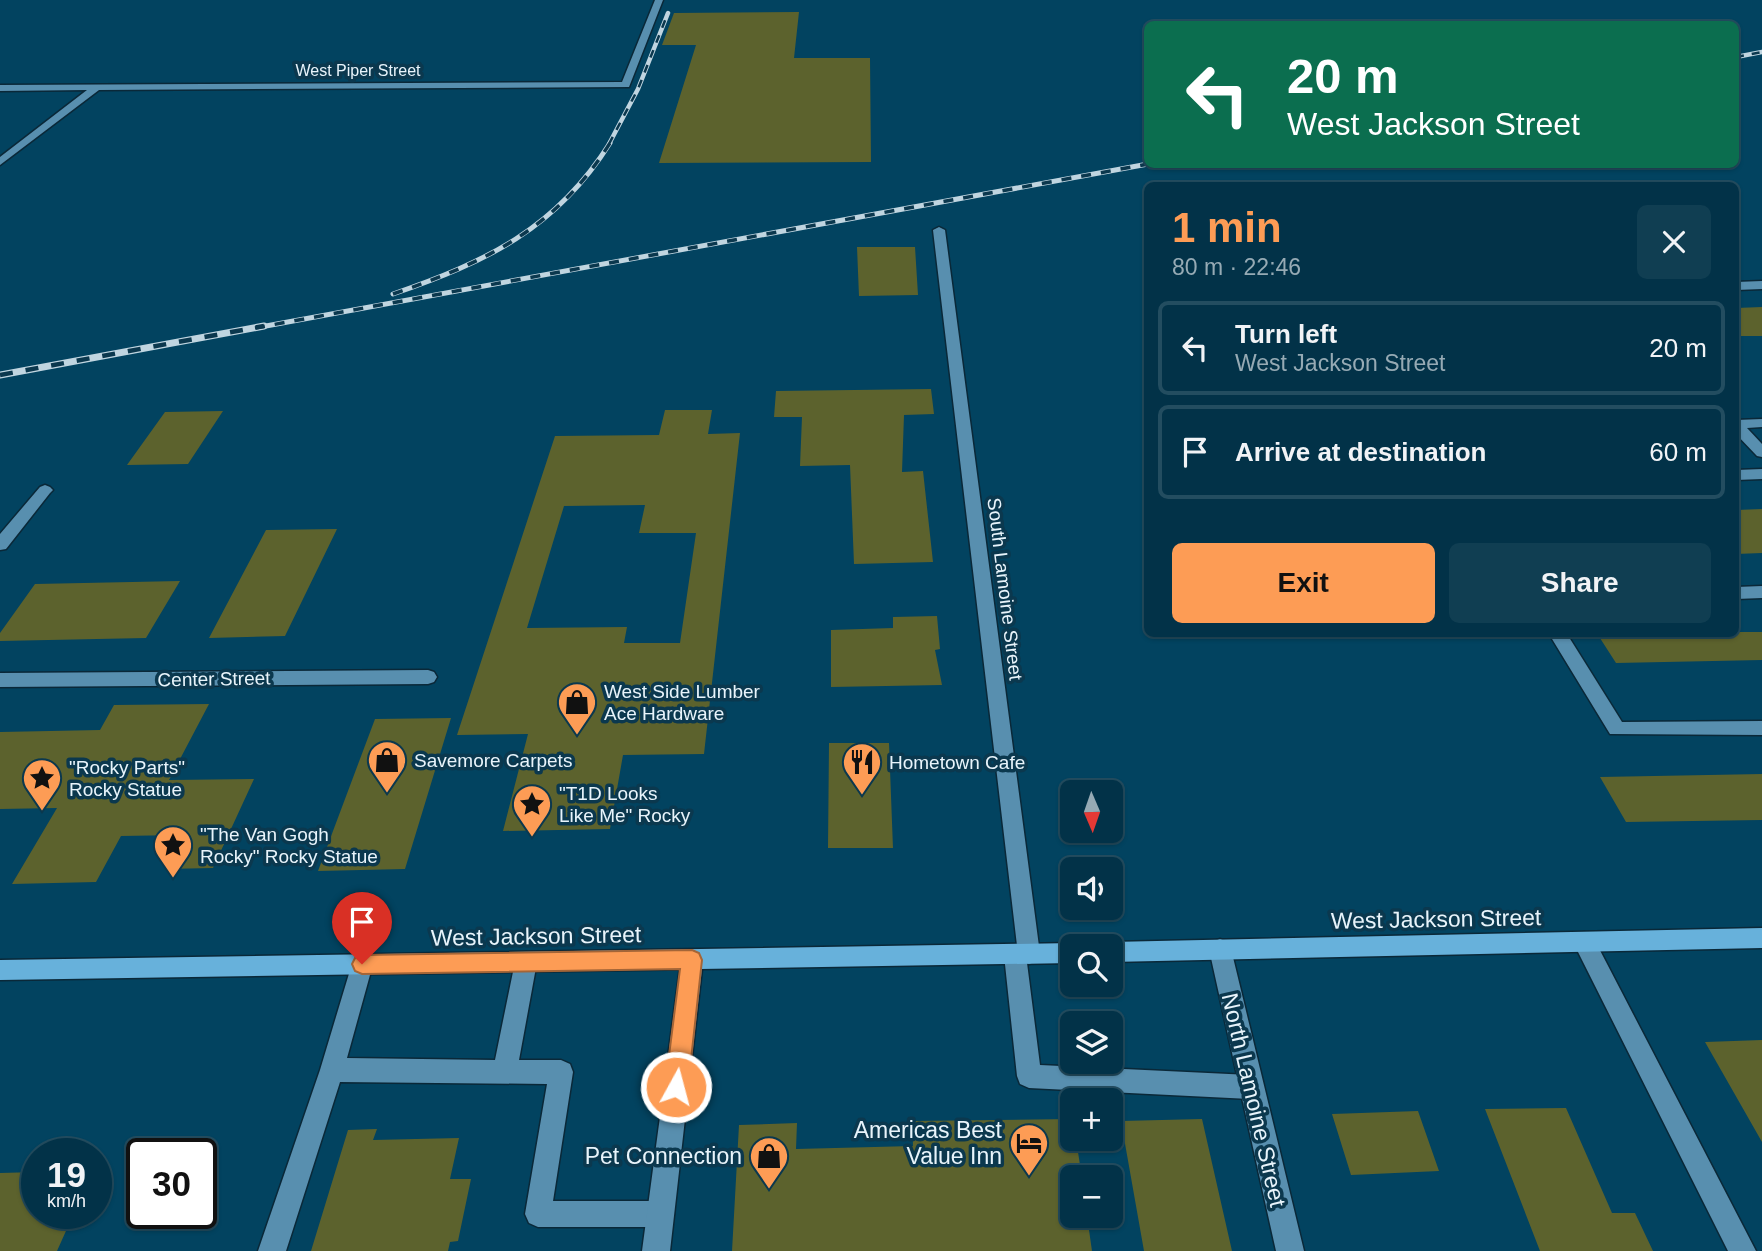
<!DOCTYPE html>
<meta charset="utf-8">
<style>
:root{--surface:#023248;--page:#103e52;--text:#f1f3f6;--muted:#96aab4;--line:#234d60;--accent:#fd9c55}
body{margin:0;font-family:Helvetica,sans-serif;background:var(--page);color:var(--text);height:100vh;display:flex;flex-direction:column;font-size:26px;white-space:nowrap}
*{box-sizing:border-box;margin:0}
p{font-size:23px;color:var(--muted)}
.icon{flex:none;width:38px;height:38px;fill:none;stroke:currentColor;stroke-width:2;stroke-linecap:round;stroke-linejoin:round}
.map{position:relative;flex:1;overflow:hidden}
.sheet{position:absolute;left:1144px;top:182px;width:595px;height:455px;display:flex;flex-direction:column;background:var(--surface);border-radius:10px;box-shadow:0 2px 5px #0004,0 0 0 2px var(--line)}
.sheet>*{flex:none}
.guide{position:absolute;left:1144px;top:21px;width:595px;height:147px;border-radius:10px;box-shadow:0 2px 5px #0004,0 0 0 2px var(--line);background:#0b6e4f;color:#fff;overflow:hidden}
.needle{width:46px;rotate:178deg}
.tools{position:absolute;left:1060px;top:780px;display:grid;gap:14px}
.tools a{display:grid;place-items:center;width:63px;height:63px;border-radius:10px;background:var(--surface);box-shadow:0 2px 5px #0004,0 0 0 2px var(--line);font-size:35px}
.speed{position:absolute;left:21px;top:1138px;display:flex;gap:14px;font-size:35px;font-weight:700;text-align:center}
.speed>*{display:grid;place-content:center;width:91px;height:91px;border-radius:50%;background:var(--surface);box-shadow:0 2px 5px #0004,0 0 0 2px var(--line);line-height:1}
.speed small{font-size:18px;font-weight:400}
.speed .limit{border:4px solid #111;border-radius:10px;background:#fff;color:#111}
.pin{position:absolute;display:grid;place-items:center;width:60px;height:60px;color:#fff;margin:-72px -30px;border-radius:50% 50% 50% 0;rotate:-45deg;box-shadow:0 0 7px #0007}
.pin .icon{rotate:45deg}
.me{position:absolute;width:77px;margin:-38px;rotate:7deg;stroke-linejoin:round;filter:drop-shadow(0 0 5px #0008)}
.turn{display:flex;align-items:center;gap:24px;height:147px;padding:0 28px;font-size:32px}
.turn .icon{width:91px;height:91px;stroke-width:2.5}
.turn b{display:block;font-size:49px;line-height:60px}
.round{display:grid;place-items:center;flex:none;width:74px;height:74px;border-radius:10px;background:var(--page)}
.overview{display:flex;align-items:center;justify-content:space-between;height:119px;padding:0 28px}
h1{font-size:42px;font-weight:700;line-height:52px;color:var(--accent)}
.action{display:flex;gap:14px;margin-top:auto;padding:14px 28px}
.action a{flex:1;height:80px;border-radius:10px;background:var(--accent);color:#111;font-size:28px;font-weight:700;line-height:80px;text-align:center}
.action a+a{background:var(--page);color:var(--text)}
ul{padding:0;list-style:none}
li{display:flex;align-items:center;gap:21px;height:94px;margin:0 14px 10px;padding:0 14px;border:4px solid var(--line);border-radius:10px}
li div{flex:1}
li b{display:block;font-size:26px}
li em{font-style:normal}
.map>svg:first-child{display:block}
</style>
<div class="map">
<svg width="1762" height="1251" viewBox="0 0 1762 1251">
<rect width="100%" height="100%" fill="#024360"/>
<path fill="#5c622d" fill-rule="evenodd" d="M 799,12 L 794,58 L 870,58 L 871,162 L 659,163 L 696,45 L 662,45 L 674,13 Z
M 857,247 L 915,247 L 918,295 L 859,296 Z
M 1762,307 L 1762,336 L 1736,336 L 1736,308 Z
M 931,389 L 934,414 L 904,415 L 902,472 L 923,471 L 933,562 L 854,564 L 850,465 L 800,466 L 802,417 L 774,417 L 776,391 Z
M 665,410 L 712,410 L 708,434 L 740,433 L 704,754 L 623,755 L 610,829 L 503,831 L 528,734 L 457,735 L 555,436 L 659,435 ZM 645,505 L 639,533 L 696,533 L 680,643 L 624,643 L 627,627 L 527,628 L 564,506 Z
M 223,411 L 188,464 L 127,465 L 165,412 Z
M 1762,509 L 1762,553 L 1736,554 L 1736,510 Z
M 337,529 L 285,636 L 209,638 L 266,530 Z
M 180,581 L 146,638 L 0,641 L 0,633 L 35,584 Z
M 937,616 L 940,649 L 935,650 L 942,685 L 831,687 L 831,630 L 893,628 L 893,617 Z
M 1736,632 L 1762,632 L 1762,660 L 1616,663 L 1598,635 Z
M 209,704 L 169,780 L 254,779 L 213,868 L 165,869 L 182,835 L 121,836 L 96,882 L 12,884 L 57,808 L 0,809 L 0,732 L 100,730 L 114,705 Z
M 451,718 L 405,869 L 318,871 L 375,719 Z
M 829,743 L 889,743 L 893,848 L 828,848 Z
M 1762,774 L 1762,820 L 1626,822 L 1600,777 Z
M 1762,1040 L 1762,1142 L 1705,1042 Z
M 1566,1108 L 1612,1213 L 1635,1213 L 1653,1251 L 1540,1251 L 1485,1109 Z
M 1418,1111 L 1439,1171 L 1351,1175 L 1332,1114 Z
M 1073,1119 L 1073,1139 L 1076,1139 L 1082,1178 L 1073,1178 L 1073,1216 L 1087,1216 L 1092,1251 L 732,1251 L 739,1125 L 797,1123 L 796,1149 L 913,1146 L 912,1121 Z
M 1202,1119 L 1232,1251 L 1144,1251 L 1121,1121 Z
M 377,1129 L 373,1140 L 459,1138 L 450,1179 L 471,1179 L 458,1241 L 450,1242 L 448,1251 L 311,1251 L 348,1130 Z
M 37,1172 L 37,1213 L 74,1213 L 57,1251 L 0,1251 L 0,1173 Z"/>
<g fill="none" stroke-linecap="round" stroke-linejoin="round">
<g stroke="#0a2838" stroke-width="3">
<path id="lane" d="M 1762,281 L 1762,289 L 1736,290 L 1736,282 Z
M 1762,419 L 1762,427 L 1747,428 L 1762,444 L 1762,457 L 1757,456 L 1736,434 L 1736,420 Z
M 1762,469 L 1762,479 L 1736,480 L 1736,470 Z
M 1762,586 L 1762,598 L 1736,599 L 1736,587 Z
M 1549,634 L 1567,634 L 1622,722 L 1762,721 L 1762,735 L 1610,734 Z
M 1584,932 L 1592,935 L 1756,1251 L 1728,1251 L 1573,942 L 1576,935 Z
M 1015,945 L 1023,948 L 1026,955 L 1040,1065 L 1250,1075 L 1259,1079 L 1262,1087 L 1259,1095 L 1250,1099 L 1029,1088 L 1020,1084 L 1017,1076 L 1004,955 L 1007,948 Z
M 526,952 L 534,955 L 537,962 L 519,1060 L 561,1060 L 570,1064 L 573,1072 L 553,1201 L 661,1201 L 670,1205 L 674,1214 L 670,1223 L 661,1227 L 538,1227 L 529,1223 L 525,1214 L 547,1084 L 340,1082 L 286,1251 L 258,1251 L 320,1070 L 354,957 L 362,954 L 370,957 L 373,964 L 347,1058 L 495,1060 L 515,962 L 518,955 Z"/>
</g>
<g stroke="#0a2838" stroke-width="3">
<path id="street" d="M 655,0 L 663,0 L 629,87 L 99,90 L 0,165 L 0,157 L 87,90 L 0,91 L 0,85 L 622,82 Z
M 939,227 L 945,230 L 1040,954 L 1037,961 L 1029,964 L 1021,961 L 1018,954 L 933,230 Z
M 45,485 L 50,487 L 53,490 L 50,493 L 6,549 L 0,550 L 0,534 L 40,487 Z
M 428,670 L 434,672 L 437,677 L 434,682 L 428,684 L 0,687 L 0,673 Z
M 1220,939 L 1228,942 L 1231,949 L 1304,1251 L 1276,1251 L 1209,949 L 1212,942 Z
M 692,950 L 700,953 L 703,960 L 670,1251 L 642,1251 L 681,960 L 684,953 Z"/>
</g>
<g stroke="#0a2838" stroke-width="3">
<path id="primary" d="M 1762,928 L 1762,948 L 1111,962 L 1111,947 L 1102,947 L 1111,942 Z
M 1073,943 L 1081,947 L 1073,947 L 1073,963 L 0,980 L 0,960 Z"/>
</g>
<use href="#lane" fill="#588faf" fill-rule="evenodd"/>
<use href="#street" fill="#588faf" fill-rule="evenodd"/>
<use href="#primary" fill="#67b1db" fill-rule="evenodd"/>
<g stroke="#c0d5e0" stroke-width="4.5">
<path id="rail-far2" d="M 1736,57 L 1762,52
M 609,144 L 638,89 L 668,13"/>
</g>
<g stroke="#c0d5e0" stroke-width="5">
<path id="rail-far1" d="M 393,294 C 486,262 556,229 610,143
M 255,328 L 1148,164"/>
</g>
<g stroke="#c0d5e0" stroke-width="7">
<path id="rail" d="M 0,375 L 264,326"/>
</g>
<use href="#rail-far2" stroke="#0b384e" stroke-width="2.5" stroke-dasharray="8" stroke-linecap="butt"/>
<use href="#rail-far1" stroke="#0b384e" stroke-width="3.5" stroke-dasharray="10" stroke-linecap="butt"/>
<use href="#rail" stroke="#0b384e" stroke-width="4.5" stroke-dasharray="13" stroke-linecap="butt"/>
</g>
<path fill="#fd9c55" stroke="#a46537" stroke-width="2" d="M 692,950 L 699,953 L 702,960 L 688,1087 L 684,1094 L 676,1098 L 668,1094 L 665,1087 L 680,969 L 362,974 L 355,971 L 352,964 L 355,958 L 362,955 Z"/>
<defs>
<g id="shop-pin" transform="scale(2.0125)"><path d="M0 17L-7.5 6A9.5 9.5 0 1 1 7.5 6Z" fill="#fd9c55" stroke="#0b384e"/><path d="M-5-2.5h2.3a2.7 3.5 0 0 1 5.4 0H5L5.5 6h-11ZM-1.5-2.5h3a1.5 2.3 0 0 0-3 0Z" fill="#111"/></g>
<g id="restaurant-pin" transform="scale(2.0125)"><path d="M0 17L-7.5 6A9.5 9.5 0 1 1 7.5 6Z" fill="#fd9c55" stroke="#0b384e"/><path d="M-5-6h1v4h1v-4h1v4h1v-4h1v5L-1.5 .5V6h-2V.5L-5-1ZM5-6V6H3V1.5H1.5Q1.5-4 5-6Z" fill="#111"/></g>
<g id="sight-pin" transform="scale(2.0125)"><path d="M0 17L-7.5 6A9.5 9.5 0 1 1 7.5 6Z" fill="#fd9c55" stroke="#0b384e"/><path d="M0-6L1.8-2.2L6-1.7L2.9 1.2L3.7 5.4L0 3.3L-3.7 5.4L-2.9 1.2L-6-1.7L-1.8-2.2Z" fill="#111"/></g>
<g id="hotel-pin" transform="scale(2.0125)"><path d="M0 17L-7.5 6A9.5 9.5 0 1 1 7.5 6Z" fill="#fd9c55" stroke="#0b384e"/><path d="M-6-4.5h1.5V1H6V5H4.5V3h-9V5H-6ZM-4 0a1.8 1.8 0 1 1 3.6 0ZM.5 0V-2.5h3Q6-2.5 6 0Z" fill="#111"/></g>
</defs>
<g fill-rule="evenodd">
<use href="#shop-pin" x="577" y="702"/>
<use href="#shop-pin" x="387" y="760"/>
<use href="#restaurant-pin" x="862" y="762"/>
<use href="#sight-pin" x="42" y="778"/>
<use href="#sight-pin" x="532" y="804"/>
<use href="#sight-pin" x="173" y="845"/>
<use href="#hotel-pin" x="1029" y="1143"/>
<use href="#shop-pin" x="769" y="1156"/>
</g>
<g text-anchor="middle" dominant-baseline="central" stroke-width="7" stroke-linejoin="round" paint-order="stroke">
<g font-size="16" fill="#e8f4fb" stroke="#0b384e">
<text x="358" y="70">West Piper Street</text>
</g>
<g font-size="19" fill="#e8f4fb" stroke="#0b384e">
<text transform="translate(1005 589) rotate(83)">South Lamoine Street</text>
<text transform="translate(214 679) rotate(-1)">Center Street</text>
</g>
<g font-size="19" fill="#e8f4fb" stroke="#0b384e" text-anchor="start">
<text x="604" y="691">West Side Lumber<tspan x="604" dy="22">Ace Hardware</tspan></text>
<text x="414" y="760">Savemore Carpets</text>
<text x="889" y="762">Hometown Cafe</text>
<text x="69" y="767">"Rocky Parts"<tspan x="69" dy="22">Rocky Statue</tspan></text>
<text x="559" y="793">"T1D Looks<tspan x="559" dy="22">Like Me" Rocky</tspan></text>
<text x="200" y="834">"The Van Gogh<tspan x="200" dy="22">Rocky" Rocky Statue</tspan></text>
</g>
<g font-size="23" fill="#e8f4fb" stroke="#0b384e">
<text transform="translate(1436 919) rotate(-1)">West Jackson Street</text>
<text transform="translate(536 936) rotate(-1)">West Jackson Street</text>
<text transform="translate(1254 1100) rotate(77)">North Lamoine Street</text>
</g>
<g font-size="23" fill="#e8f4fb" stroke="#0b384e" text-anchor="end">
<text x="1002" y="1130">Americas Best<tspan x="1002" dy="26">Value Inn</tspan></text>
<text x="742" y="1156">Pet Connection</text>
</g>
</g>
</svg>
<div class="tools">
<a><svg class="needle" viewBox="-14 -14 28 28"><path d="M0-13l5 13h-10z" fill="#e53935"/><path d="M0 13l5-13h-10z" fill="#96aab4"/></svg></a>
<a><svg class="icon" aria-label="sound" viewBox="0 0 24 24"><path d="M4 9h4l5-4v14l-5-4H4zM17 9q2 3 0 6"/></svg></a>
<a><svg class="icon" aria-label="search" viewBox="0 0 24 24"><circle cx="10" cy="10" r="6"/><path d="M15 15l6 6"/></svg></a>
<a><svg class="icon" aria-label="layers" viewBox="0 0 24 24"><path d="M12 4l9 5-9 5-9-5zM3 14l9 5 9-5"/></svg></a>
<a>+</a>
<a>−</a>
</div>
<div class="speed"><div>19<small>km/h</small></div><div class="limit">30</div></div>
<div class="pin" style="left:362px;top:964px;background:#d93025"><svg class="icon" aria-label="arrive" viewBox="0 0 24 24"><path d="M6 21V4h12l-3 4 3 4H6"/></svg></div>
<svg class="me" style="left:676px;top:1087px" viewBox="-20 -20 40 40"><circle r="17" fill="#fd9c55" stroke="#fff" stroke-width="3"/><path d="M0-11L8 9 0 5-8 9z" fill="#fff"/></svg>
<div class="guide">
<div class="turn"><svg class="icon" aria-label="left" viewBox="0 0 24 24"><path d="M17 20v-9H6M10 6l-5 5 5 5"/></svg><div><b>20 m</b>West Jackson Street</div></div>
</div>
<section class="sheet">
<div class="overview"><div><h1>1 min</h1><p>80 m · 22:46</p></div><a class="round"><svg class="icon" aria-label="close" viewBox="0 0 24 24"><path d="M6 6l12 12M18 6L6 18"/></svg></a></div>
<ul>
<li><svg class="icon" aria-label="left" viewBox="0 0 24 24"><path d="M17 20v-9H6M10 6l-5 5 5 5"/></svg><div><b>Turn left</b><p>West Jackson Street</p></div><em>20 m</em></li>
<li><svg class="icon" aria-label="arrive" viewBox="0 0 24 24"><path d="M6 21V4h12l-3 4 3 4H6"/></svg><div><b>Arrive at destination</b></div><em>60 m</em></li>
</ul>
<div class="action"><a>Exit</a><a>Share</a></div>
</section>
</div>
